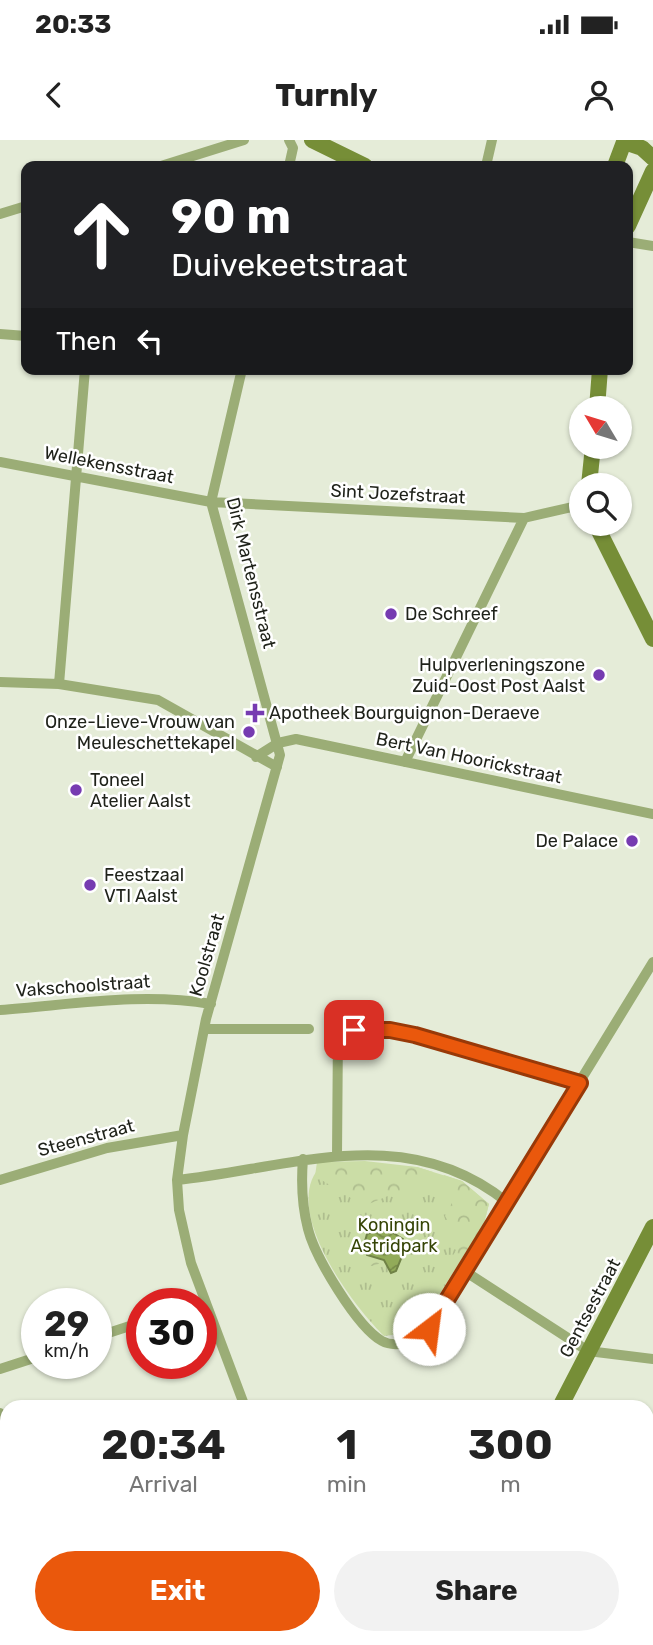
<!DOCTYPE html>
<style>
:root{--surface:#fff;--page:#f2f2f2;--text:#222;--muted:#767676;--accent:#ea580c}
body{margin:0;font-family:Rubik,sans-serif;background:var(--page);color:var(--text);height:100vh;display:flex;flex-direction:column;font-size:26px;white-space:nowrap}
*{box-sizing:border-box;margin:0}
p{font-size:23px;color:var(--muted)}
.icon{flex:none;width:38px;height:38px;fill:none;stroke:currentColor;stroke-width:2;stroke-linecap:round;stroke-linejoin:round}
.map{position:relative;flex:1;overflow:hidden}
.details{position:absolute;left:0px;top:1260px;width:654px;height:245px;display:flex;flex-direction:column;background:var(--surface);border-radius:21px 21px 0 0;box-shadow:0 2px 5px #0004}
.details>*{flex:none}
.hud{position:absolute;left:21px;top:21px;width:612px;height:214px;border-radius:14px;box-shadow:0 2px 5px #0004;background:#202124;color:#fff;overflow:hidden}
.needle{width:46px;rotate:308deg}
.tools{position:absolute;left:569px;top:256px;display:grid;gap:14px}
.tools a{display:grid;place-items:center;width:63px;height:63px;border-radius:50%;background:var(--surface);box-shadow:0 2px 5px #0004;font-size:35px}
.speed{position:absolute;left:21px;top:1148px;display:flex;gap:14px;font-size:35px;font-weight:700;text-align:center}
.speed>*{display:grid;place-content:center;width:91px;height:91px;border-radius:50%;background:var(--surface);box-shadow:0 2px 5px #0004;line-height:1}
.speed small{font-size:18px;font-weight:400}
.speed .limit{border:10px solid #d22;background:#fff;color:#111}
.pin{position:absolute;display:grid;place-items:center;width:60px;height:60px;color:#fff;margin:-30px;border-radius:14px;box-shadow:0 4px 10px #0006}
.me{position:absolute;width:77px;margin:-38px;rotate:30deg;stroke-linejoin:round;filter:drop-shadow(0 0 5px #0008)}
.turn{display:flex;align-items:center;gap:24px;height:147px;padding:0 35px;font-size:32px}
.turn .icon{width:91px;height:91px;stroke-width:2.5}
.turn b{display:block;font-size:49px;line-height:60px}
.then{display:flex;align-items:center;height:66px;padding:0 35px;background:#0003;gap:14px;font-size:26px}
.eta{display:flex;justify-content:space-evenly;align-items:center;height:119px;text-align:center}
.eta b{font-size:42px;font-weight:700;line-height:49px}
.cta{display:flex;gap:14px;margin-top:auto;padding:14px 35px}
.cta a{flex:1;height:80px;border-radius:42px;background:var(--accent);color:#fff;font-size:28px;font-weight:700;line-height:80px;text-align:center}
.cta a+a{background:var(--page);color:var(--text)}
.status{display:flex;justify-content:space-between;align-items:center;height:49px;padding:0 35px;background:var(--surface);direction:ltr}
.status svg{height:19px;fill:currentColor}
header{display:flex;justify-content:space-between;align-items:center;height:91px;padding:0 35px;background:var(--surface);font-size:32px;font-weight:700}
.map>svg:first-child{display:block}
</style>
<div class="status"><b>20:33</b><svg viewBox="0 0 49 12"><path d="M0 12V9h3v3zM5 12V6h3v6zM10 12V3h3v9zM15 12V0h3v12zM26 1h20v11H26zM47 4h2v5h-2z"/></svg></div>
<header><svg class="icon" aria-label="back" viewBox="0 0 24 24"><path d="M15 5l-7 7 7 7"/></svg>Turnly<svg class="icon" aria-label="person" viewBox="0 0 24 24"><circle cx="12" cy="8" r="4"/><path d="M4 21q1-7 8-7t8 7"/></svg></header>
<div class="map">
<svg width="653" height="1505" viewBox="0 0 653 1505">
<defs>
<pattern id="grass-tufts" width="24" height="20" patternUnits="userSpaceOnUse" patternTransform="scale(1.75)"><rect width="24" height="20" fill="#cbdda6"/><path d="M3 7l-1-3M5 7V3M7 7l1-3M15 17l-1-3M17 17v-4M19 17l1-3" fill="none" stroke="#aebd8e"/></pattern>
<pattern id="forest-crowns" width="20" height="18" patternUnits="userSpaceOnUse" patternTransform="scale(1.75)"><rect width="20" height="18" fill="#cbdda6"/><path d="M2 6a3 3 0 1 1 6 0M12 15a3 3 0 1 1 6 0" fill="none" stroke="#aebd8e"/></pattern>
<pattern id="water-waves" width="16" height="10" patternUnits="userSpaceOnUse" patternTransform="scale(1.75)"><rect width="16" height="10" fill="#92ab59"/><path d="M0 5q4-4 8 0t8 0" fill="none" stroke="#778b49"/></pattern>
</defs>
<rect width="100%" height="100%" fill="#e5ecd8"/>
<path fill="url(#grass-tufts)" d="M 323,1024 L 417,1027 L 462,1041 L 489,1064 L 484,1083 L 416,1192 L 384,1196 C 352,1165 277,1065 323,1024 Z"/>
<path fill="url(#forest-crowns)" d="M 365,1021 L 417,1027 L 433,1032 L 431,1038 L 364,1066 L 315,1036 L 317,1022 Z
M 444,1035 L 462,1041 L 489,1064 L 484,1083 L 457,1126 L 449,1121 L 465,1098 L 452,1088 L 445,1076 L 454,1059 L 438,1046 Z
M 361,1091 L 367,1094 L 364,1105 L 384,1120 C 373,1129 366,1126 353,1123 L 344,1109 Z"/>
<path fill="url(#water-waves)" stroke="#708246" stroke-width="2" d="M 377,1090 L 390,1091 L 403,1099 L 405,1109 L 396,1131 L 391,1133 L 384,1120 L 367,1115 L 364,1105 L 367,1094 Z"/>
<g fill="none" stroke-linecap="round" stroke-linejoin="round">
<path stroke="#9bad76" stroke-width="10" d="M 161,26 L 244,0
M 289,26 L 293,8 L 289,0
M 486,26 L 492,0
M 0,74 L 26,66
M 628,102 L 653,106
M 0,194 L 26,196
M 242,229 L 211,362 L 280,615 L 206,879 L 183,995 L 177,1040 L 179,1070 L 191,1123 L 245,1267
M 0,322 L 211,362 L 524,378 L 581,365
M 0,542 L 59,544 L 158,560 L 277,627
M 59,544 L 85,229
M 278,603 L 296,599 L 653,674
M 256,617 L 278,603
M 405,622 L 524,378
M 0,870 C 70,865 141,852 211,864
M 205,889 L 309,889
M 337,1015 L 338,890 L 390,890 L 415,895 L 580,943
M 303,1019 C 301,1043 302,1066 308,1089 C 315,1117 357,1187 382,1201 C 395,1208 411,1202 424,1196 L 653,822
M 0,1040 L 107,1008 L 183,995
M 177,1040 C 291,1028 407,980 508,1063
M 463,1130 L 588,1211 L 653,1219
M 96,1197 L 142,1182
M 0,1229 L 37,1217
M 0,1273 L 7,1293
M 0,1426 L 7,1423
M 83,1498 L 86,1505
M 357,1498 L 361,1505
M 522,1498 L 524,1505"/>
<path stroke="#768e37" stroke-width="16" d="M 312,0 L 365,26
M 615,26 L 624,2 L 642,8 L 653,18
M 628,86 L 653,31
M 597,268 L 600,229
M 589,345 L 593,306
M 595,383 L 653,499
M 560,1267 L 653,1087"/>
<path stroke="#5f761b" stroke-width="18" d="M 648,1373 L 653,1374
M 648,1391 L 653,1391
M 201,1505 L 210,1498
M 228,1505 L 237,1498"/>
</g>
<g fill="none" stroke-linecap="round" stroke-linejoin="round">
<g stroke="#983908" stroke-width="18">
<path id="route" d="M 354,890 L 390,890 L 415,895 L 580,943 L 429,1189"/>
</g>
<use href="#route" stroke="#ea580c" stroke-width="12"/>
</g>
<g fill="#763bb1" stroke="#fff" stroke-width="2.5">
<circle cx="391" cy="474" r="7"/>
<circle cx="599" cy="535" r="7"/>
<path d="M251.5 562.5h7v7h7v7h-7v7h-7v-7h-7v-7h7z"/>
<circle cx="249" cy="592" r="7"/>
<circle cx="76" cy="650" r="7"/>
<circle cx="632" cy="701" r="7"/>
<circle cx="90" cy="745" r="7"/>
</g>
<g text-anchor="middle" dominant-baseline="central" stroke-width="5" stroke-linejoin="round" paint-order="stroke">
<g font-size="18" fill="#1f221a" stroke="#fff">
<text transform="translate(109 325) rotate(11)">Wellekensstraat</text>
<text transform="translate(398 354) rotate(3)">Sint Jozefstraat</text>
<text transform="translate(251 433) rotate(76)">Dirk Martensstraat</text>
<text transform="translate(469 618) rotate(12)">Bert Van Hoorickstraat</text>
<text transform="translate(207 815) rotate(-74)">Koolstraat</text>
<text transform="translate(83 846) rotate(-4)">Vakschoolstraat</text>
<text transform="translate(86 998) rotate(-15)">Steenstraat</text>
<text transform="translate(590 1168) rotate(-62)">Gentsestraat</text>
</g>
<g font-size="18" fill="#1f221a" stroke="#fff" text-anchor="start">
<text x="405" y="474">De Schreef</text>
<text x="585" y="525" text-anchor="end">Hulpverleningszone<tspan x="585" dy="21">Zuid-Oost Post Aalst</tspan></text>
<text x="269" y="573">Apotheek Bourguignon-Deraeve</text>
<text x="235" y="582" text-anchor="end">Onze-Lieve-Vrouw van<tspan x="235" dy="21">Meuleschettekapel</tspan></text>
<text x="90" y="640">Toneel<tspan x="90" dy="21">Atelier Aalst</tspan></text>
<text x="618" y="701" text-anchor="end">De Palace</text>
<text x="104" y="735">Feestzaal<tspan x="104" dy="21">VTI Aalst</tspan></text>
</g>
<g font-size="18" fill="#364506" stroke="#fff">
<text x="394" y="1085">Koningin<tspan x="394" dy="21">Astridpark</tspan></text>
</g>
</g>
</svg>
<div class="tools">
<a><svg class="needle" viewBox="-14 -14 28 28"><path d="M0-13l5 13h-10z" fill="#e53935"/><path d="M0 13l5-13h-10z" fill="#767676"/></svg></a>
<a><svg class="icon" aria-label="search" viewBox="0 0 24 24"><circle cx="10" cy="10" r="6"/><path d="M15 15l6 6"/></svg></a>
</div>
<div class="speed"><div>29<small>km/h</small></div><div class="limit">30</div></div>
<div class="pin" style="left:354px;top:890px;background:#d93025"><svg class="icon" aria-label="arrive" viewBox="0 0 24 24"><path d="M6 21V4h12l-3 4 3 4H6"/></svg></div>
<svg class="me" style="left:429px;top:1189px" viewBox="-20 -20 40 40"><circle r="19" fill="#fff"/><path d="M0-13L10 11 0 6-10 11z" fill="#ea580c"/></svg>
<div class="hud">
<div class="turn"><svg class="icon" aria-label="ahead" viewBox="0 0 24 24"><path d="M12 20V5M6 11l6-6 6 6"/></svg><div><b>90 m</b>Duivekeetstraat</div></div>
<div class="then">Then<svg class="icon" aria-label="left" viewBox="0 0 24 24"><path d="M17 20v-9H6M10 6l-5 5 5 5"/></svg></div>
</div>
<section class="details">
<div class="eta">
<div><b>20:34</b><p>Arrival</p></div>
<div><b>1</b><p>min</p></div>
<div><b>300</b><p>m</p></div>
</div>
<div class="cta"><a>Exit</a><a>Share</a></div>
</section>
</div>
